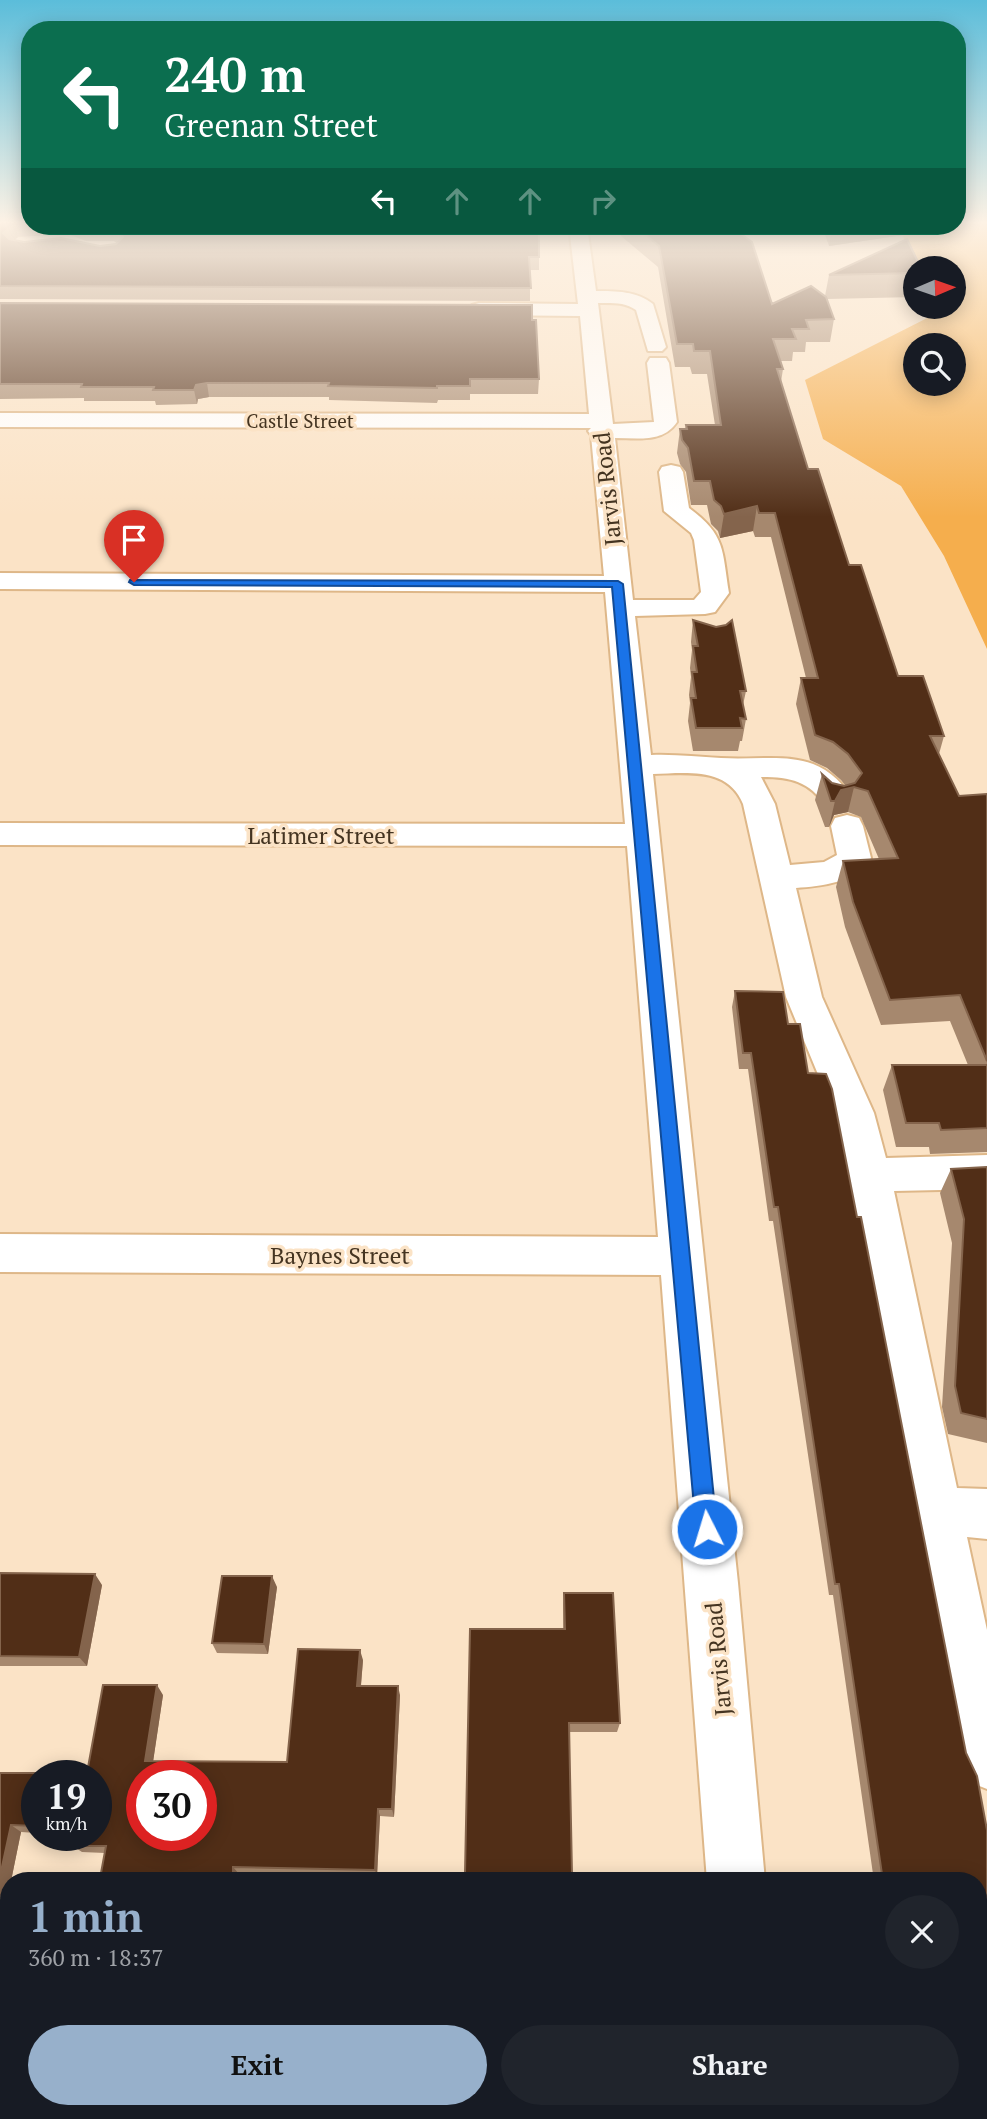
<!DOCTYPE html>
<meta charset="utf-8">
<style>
:root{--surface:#171b24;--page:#20242c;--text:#f1f3f6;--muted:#9ea1a6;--accent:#97b0cb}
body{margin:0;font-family:"PT Serif",serif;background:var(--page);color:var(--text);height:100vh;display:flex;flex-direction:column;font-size:26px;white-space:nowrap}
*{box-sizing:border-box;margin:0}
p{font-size:23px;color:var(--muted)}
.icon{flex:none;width:38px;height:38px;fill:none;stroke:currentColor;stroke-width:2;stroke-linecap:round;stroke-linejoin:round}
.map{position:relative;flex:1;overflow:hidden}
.side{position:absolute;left:0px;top:1872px;width:987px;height:247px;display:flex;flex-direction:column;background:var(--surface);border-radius:28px 28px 0 0;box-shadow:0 4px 18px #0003}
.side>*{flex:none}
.hud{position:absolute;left:21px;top:21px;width:945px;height:214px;border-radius:28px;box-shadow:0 4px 18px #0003;background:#0b6e4f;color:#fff;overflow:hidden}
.needle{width:46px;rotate:88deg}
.fabs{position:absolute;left:903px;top:256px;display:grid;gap:14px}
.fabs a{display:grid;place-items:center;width:63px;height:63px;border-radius:50%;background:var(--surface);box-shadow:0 4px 18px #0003;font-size:35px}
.speed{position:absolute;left:21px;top:1760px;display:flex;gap:14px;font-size:35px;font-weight:700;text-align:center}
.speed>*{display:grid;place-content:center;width:91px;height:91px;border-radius:50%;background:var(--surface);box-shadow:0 4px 18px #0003;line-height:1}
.speed small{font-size:18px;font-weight:400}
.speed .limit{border:10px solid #d22;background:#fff;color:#111}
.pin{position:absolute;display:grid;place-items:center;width:60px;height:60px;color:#fff;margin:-72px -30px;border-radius:50% 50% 50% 0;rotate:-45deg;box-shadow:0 0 7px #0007}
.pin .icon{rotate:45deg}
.me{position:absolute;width:77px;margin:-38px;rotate:355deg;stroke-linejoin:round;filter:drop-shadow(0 0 5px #0008)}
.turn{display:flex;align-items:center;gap:24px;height:147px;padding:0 28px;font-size:32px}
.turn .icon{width:91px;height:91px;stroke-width:2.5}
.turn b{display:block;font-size:49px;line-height:60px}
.lanes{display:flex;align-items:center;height:66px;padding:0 28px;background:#0003;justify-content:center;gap:35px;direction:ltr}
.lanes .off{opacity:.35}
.round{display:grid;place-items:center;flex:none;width:74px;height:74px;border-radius:37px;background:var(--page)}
.headline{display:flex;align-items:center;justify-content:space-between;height:119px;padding:0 28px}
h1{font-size:42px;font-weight:700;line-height:52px;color:var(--accent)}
.cta{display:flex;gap:14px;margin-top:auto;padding:14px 28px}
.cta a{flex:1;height:80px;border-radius:42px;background:var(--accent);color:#111;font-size:28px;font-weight:700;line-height:80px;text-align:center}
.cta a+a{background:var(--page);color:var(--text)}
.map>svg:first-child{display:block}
</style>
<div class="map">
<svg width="987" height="2119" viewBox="0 0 987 2119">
<rect width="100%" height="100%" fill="#fbe3c6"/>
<path fill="#f5ae4d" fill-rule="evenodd" d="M 957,220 L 987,220 L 987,649 L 944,556 L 901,486 L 823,439 L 805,380 L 939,312 L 937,306 L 954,306 L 954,268 L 918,268 L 898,226 L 957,226 ZM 915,345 L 954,345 L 954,383 L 915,383 Z"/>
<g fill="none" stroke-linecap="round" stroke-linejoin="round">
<g stroke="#deb788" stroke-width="4">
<path id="minor" d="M 569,226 L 587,226 L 596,291 C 616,291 637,291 653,304 L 666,347 L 662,351 L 648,351 L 636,310 C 625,302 612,303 598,303 L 613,424 L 654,422 L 647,363 L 650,358 L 666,358 L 669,363 L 677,422 C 663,443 638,438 615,438 L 633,600 L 694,600 L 701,592 L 694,540 L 691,533 L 664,511 L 659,472 L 662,467 L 671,465 L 680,467 L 683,472 L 689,508 C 726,535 722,550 729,593 L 715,612 L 705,614 L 635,616 L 651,755 C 675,754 698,757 721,758 C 776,761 818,745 853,799 L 848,806 L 837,809 L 826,806 C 809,781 790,777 761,777 L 775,804 L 790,865 L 824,862 L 837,855 L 831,826 L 835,818 L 847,815 L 859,818 L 863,826 L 871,858 C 855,883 822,886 796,888 L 822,997 L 874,1113 L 886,1158 L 987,1155 L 987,1189 L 894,1191 L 957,1488 L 987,1489 L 987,1539 L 967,1537 L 987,1630 L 987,1789 L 967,1781 L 959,1761 L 849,1175 L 834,1113 L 786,997 L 743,804 C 728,767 687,773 653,774 L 738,1583 L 765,1881 L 707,1881 L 661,1275 L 0,1272 L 0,1234 L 658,1237 L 627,846 L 0,845 L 0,823 L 625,824 L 605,592 L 0,589 L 0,573 L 604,576 L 591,435 L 588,431 L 591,428 L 0,427 L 0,413 L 589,414 L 580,316 L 479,315 L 472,313 L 469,309 L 472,305 L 479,303 L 578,304 Z
M 0,2000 L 9,2000 L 9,2062 L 0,2062 Z
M 722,2110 L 786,2110 L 787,2119 L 723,2119 Z"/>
</g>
<use href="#minor" fill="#fff" fill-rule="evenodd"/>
</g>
<path fill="#a6886e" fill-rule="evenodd" d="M 0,220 L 30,220 L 30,226 L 539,226 L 539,270 L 530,270 L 530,301 L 0,299 ZM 68,234 L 86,241 L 114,241 L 116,243 L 100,246 L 24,242 L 15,240 L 18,237 Z
M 620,226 L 731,226 L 772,304 L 825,296 L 829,275 L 915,268 L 915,297 L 827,299 L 834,319 L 830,342 L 806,342 L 805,352 L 793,352 L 792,361 L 781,361 L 783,369 L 781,382 L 808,469 L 898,676 L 944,736 L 939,754 L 959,796 L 987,794 L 987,1152 L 930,1154 L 929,1147 L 896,1147 L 883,1090 L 892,1065 L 968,1065 L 950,1021 L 881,1025 L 845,927 L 836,887 L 843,861 L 879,859 L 861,817 L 848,812 L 834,815 L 829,827 L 825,827 L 815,800 L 822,774 L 832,783 L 845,785 L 841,780 L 827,768 L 810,760 L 796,704 L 801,678 L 806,678 L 771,537 L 755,537 L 753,531 L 720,538 L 718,531 L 711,524 L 707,505 L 691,505 L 686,472 L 680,464 L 677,453 L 680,429 L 685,429 L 686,425 L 715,425 L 707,374 L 692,374 L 690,367 L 675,367 L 658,267 L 621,236 Z
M 822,226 L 912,226 L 910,234 L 829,246 Z
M 0,303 L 532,320 L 539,379 L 538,394 L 470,394 L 470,400 L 438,400 L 437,403 L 329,400 L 329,397 L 209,397 L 198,399 L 197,404 L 156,405 L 155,401 L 84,401 L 84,398 L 0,399 Z
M 693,620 L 746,691 L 743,705 L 746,719 L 742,741 L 740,741 L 738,751 L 693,751 L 688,721 L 690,703 L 689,695 L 691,677 L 690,668 L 692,650 L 691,642 Z
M 735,991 L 788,1024 L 808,1073 L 857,1217 L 966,1753 L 987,1830 L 987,1993 L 978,1992 L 987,2119 L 909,2119 L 907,2110 L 978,2110 L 978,1881 L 874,1881 L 833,1595 L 829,1595 L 773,1221 L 769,1221 L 748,1069 L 739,1069 L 732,1007 Z
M 987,1167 L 987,1443 L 948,1434 L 942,1407 L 952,1243 L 940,1193 L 951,1169 Z
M 0,1573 L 102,1585 L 87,1666 L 0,1666 Z
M 277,1587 L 268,1654 L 217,1653 L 212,1643 Z
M 564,1593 L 620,1723 L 617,1732 L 569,1732 L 572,1874 L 570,1880 L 465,1879 L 465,1873 L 563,1629 L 563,1604 Z
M 363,1660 L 361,1686 L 400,1695 L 394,1817 L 380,1816 L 377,1876 L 239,1874 L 238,1880 L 110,1879 L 101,1873 L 105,1853 L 82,1852 L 73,1846 L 96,1836 L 37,1776 L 37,1833 L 21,1832 L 11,1881 L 9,1881 L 9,1890 L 7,1898 L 0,1898 L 0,1773 L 87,1773 L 163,1695 L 153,1761 L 287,1762 Z"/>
<path fill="#84644c" d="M 15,224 L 18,237 L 6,246 L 3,233 Z
M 832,226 L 912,226 L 910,234 L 829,246 Z
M 207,383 L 209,397 L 198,399 L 197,404 L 194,390 L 196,385 Z
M 757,506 L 753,531 L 720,538 L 724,514 Z
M 854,787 L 848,812 L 834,815 L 829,827 L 835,801 L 841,790 Z
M 95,1574 L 102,1585 L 87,1666 L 79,1657 Z
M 272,1576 L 277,1587 L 268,1654 L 264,1644 Z
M 360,1650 L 363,1660 L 360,1695 L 357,1686 Z
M 157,1685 L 163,1695 L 152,1769 L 145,1761 Z
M 398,1686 L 400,1695 L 394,1817 L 392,1809 Z
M 378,1809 L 380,1816 L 377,1876 L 375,1870 Z
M 11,1825 L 21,1832 L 11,1881 L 9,1881 L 9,1890 L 7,1898 L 0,1895 L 0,1876 Z
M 233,1867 L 239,1874 L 238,1880 L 233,1874 Z"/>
<path fill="#512e17" stroke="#84644c" stroke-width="2" fill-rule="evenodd" d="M 0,220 L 30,220 L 30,224 L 15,224 L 3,233 L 9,239 L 24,242 L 61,238 L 100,246 L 116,244 L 123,237 L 111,228 L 83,228 L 76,226 L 539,226 L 539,257 L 529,257 L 531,288 L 0,286 Z
M 635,226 L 731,226 L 752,242 L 772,304 L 811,286 L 826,297 L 834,319 L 806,320 L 809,329 L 792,329 L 796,339 L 773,339 L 783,369 L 777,369 L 808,469 L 818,469 L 849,565 L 861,565 L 898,676 L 923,676 L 944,736 L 930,736 L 959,796 L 987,794 L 987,1061 L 960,995 L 890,1000 L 853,902 L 843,861 L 898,858 L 868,791 L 854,787 L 841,790 L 835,801 L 831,801 L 822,774 L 832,783 L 844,786 L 855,783 L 862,773 L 848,754 L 833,742 L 815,735 L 801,678 L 818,678 L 775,513 L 759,513 L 757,506 L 724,514 L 721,506 L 714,500 L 710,481 L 694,481 L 688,448 L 682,440 L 680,429 L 687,429 L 686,425 L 721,425 L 710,351 L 694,351 L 693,344 L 677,344 L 659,246 Z
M 907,239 L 921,268 L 915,268 L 915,273 L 829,275 Z
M 0,303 L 532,305 L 532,320 L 536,320 L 539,379 L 470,379 L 470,386 L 437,386 L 437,388 L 328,386 L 329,383 L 207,383 L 196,385 L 194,390 L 153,390 L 154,387 L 81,387 L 82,384 L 0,384 Z
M 693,620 L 716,627 L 726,625 L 732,620 L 746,691 L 740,691 L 746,719 L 740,718 L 742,728 L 696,728 L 691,698 L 696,698 L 692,672 L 697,672 L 693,646 L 698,646 Z
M 735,991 L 783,992 L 788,1024 L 800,1024 L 808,1073 L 826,1074 L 832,1089 L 857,1217 L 861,1217 L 966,1753 L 977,1776 L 987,1830 L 987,1988 L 978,1988 L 978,1881 L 883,1881 L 839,1584 L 835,1584 L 778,1207 L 774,1207 L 751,1053 L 743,1053 Z
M 892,1065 L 987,1065 L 987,1128 L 941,1130 L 939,1123 L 906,1123 Z
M 987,1167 L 987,1419 L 961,1413 L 955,1386 L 964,1219 L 951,1169 Z
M 0,1573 L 95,1574 L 79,1657 L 0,1656 Z
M 222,1576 L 272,1576 L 264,1644 L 212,1643 Z
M 564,1593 L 613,1593 L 620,1723 L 569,1723 L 572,1874 L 465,1873 L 470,1629 L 565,1629 Z
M 298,1649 L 360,1650 L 357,1686 L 398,1686 L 392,1809 L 378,1809 L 375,1870 L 233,1867 L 233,1874 L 101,1873 L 106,1846 L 73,1846 L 75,1836 L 96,1836 L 96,1776 L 37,1776 L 37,1826 L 11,1825 L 0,1876 L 0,1773 L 87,1773 L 103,1685 L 157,1685 L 145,1761 L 287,1762 ZM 142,1776 L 201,1776 L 201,1836 L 142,1836 Z
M 978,1992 L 987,2038 L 987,2119 L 919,2119 L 917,2110 L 978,2110 Z"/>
<linearGradient id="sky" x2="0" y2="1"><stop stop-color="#5bbdda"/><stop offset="0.43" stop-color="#fdf2e5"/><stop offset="1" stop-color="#fdf2e5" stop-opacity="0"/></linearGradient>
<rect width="987" height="517" fill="url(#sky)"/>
<path fill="#1a73e8" stroke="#114b97" stroke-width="2" d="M 130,580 L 618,581 L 623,584 L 717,1529 L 714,1536 L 707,1539 L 699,1536 L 696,1529 L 612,587 L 134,585 L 129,582 Z"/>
<g text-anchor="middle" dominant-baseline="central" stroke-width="7" stroke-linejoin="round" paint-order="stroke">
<g font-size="19" fill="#443421" stroke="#fbe3c6">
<text x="300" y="420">Castle Street</text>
</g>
<g font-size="23" fill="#443421" stroke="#fbe3c6">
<text transform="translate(607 489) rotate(-96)">Jarvis Road</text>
<text x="321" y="835">Latimer Street</text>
<text x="340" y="1255">Baynes Street</text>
<text transform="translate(718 1659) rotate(-95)">Jarvis Road</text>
</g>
</g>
</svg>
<div class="fabs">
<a><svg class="needle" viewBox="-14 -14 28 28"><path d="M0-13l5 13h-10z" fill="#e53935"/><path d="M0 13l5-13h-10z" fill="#9ea1a6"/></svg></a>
<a><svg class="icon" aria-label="search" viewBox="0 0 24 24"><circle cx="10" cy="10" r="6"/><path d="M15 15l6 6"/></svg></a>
</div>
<div class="speed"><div>19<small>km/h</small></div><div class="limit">30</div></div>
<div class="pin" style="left:134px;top:582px;background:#d93025"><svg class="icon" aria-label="arrive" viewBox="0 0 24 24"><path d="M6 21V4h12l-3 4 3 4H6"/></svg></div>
<svg class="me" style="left:707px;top:1529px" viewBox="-20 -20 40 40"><circle r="17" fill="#1a73e8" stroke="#fff" stroke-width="3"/><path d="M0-11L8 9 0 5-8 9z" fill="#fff"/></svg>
<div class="hud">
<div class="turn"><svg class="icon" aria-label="left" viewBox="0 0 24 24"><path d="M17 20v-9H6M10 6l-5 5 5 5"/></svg><div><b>240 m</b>Greenan Street</div></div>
<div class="lanes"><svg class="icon" aria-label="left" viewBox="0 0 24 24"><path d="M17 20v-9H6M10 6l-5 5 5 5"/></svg><svg class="icon off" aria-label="ahead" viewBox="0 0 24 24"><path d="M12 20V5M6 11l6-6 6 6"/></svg><svg class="icon off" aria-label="ahead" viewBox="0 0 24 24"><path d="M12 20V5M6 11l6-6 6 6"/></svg><svg class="icon off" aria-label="right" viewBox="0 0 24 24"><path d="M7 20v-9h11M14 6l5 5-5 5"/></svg></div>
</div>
<section class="side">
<div class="headline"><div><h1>1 min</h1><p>360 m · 18:37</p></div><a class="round"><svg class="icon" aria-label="close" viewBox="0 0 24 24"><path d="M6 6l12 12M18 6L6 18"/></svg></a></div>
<div class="cta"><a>Exit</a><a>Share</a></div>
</section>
</div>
